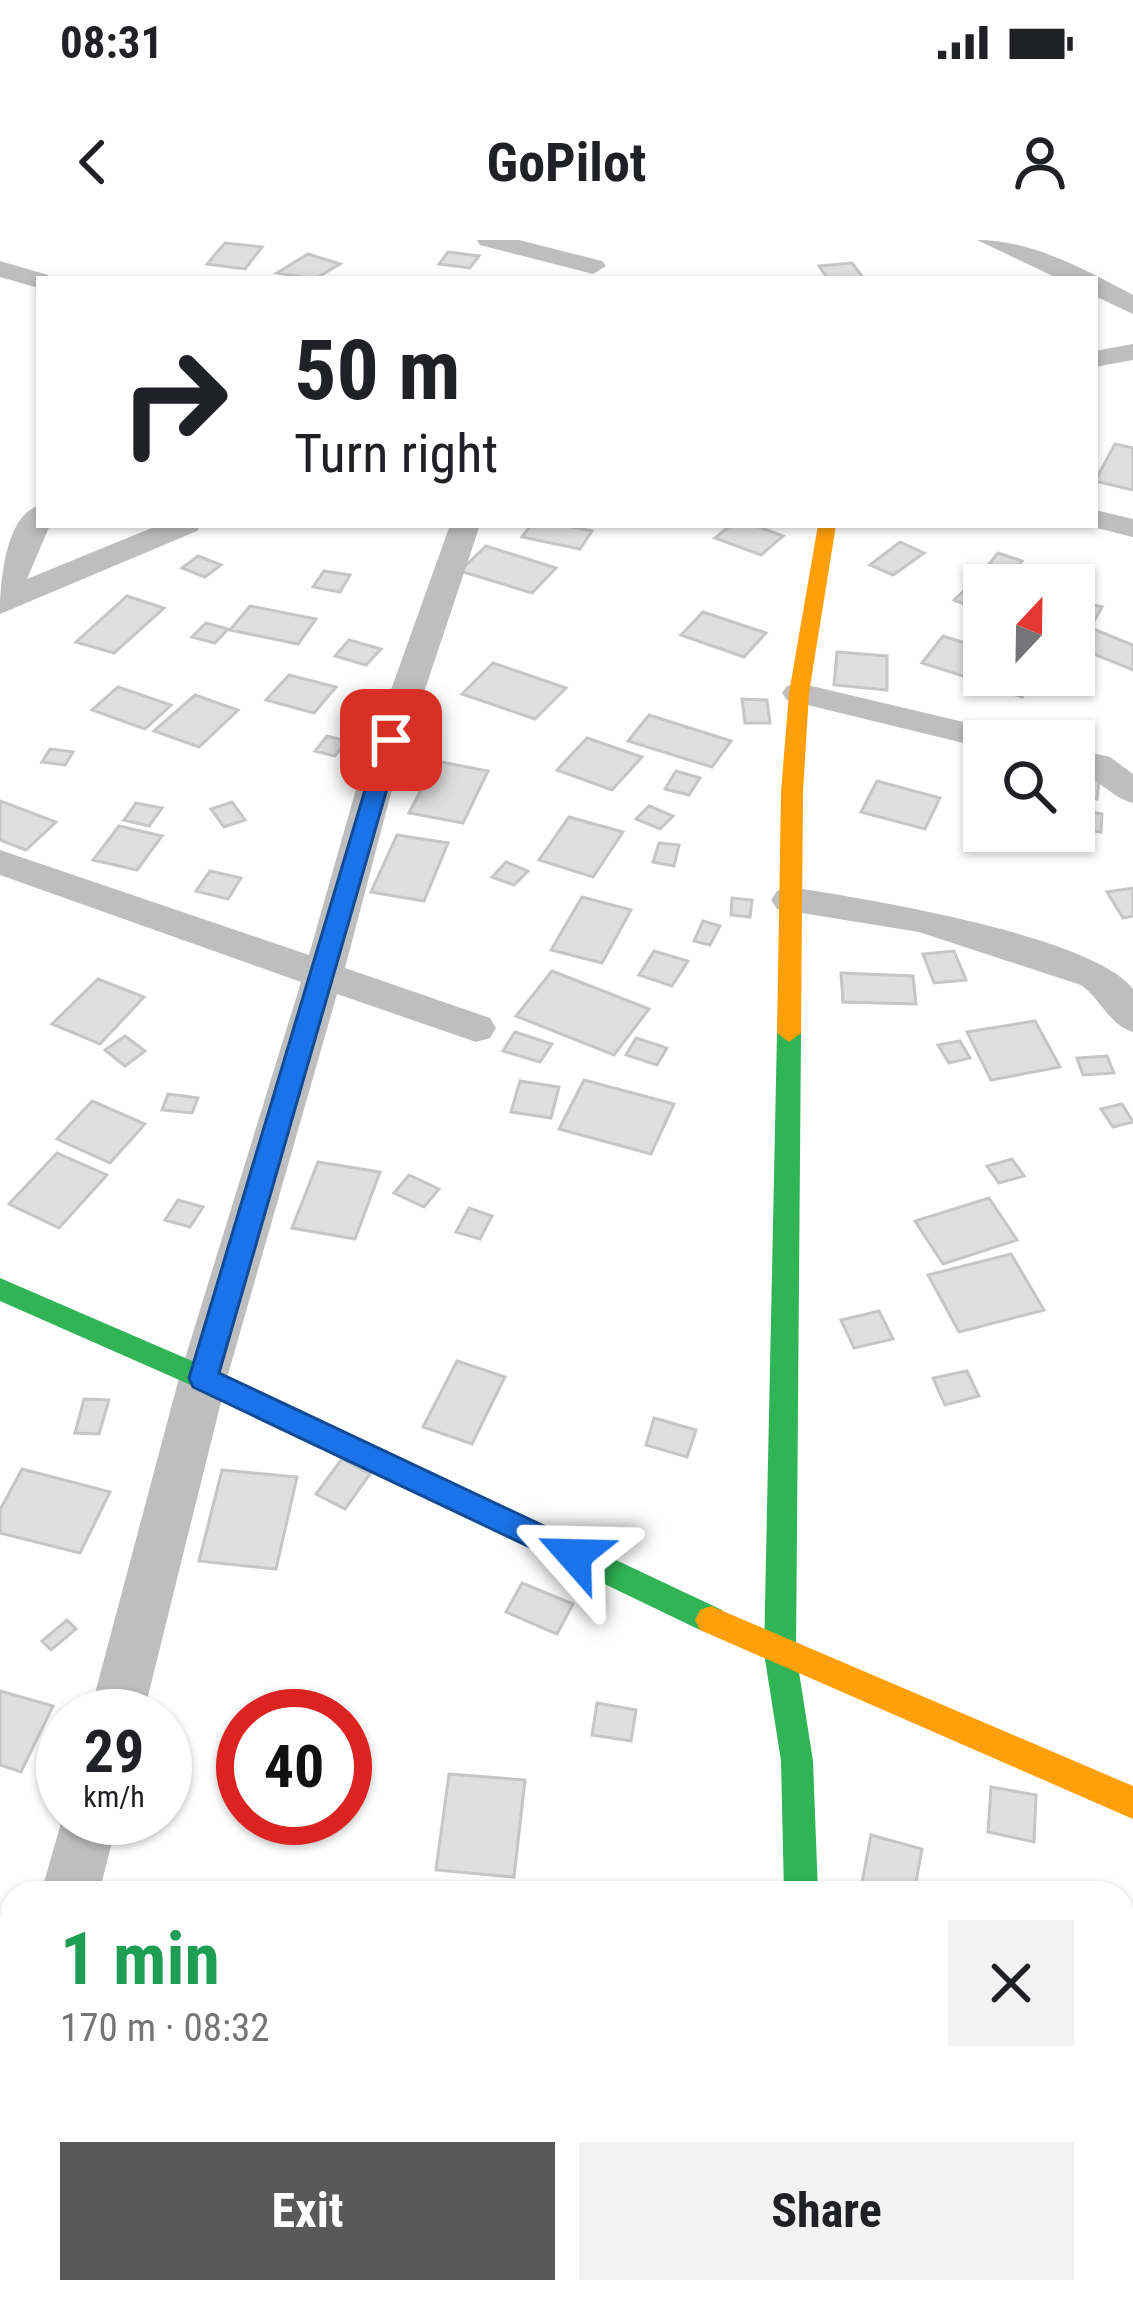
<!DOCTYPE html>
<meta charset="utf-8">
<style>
:root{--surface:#fff;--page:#f2f2f2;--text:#202124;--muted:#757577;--accent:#595959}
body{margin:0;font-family:"Roboto Condensed",sans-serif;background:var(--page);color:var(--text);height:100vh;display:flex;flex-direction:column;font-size:45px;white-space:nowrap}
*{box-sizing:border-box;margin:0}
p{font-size:39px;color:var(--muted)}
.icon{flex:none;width:66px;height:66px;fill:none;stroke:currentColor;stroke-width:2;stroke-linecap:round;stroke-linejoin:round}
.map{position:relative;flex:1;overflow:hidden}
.side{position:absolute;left:0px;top:1641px;width:1134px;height:423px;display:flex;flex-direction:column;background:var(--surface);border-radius:36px 36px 0 0;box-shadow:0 3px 9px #0004}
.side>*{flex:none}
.guide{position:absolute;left:36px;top:36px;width:1062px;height:252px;border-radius:0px;box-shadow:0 3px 9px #0004;background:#fff;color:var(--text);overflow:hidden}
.needle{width:78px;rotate:22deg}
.buttons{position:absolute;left:963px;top:324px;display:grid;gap:24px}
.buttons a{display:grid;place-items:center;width:132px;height:132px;border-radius:0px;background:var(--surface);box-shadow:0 3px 9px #0004;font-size:60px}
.speed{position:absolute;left:36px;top:1449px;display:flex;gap:24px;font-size:60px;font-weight:700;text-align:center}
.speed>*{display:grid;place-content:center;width:156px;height:156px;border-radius:50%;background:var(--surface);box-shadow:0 3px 9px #0004;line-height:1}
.speed small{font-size:30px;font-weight:400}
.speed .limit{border:18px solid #d22;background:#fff;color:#111}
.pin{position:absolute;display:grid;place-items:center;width:102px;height:102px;color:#fff;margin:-51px;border-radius:24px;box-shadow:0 6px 18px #0006}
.me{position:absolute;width:132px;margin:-66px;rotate:295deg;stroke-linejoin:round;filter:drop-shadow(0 0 9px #0008)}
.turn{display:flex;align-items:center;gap:42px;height:252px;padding:0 60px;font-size:54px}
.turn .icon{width:156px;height:156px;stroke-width:2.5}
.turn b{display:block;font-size:84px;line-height:102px}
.round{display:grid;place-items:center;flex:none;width:126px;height:126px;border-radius:0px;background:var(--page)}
.head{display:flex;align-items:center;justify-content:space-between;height:204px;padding:0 60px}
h1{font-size:72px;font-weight:700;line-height:90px;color:#1e9e55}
.action{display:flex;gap:24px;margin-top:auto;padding:24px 60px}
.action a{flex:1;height:138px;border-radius:0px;background:var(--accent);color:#fff;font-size:48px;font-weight:700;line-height:138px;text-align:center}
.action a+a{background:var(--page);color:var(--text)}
.status{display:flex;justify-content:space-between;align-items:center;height:84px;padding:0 60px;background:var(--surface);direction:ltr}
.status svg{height:33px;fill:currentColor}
header{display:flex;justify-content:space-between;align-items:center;height:156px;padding:0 60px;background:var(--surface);font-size:54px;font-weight:700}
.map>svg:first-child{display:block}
</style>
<div class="status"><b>08:31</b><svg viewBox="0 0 49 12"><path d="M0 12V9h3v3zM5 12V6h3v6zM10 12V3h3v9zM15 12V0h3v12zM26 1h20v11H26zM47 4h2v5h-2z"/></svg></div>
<header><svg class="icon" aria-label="back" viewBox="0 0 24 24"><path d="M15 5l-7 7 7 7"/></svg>GoPilot<svg class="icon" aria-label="person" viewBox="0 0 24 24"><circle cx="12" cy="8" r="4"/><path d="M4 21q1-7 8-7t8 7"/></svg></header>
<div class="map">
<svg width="1133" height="2063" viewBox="0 0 1133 2063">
<rect width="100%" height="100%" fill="#fff"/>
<path fill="#dfdfdf" stroke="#c6c6c6" stroke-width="3" d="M 225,3 L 262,7 L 245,29 L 207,24 Z
M 448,12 L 479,16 L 470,28 L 439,24 Z
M 308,14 L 340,24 L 315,39 L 277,33 Z
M 852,23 L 864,39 L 828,39 L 819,26 Z
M 1115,204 L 1133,208 L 1133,250 L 1095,241 Z
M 531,285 L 564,285 L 592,291 L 580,309 L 522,297 Z
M 731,285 L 754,285 L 783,296 L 761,315 L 715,298 Z
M 900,302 L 924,313 L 893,335 L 870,325 Z
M 486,306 L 556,328 L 532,353 L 460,331 Z
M 998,313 L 1022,321 L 1014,332 L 989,324 Z
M 198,316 L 221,325 L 205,337 L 182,328 Z
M 324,331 L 350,335 L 340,352 L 313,347 Z
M 976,340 L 989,345 L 984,345 L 984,372 L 954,360 Z
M 127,356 L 164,368 L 114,413 L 76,402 Z
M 1074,360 L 1102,367 L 1093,383 L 1074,378 Z
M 250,366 L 316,379 L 298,404 L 230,390 Z
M 703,372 L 766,393 L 744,417 L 681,395 Z
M 206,383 L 228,389 L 215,403 L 192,397 Z
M 1081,384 L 1133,405 L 1133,430 L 1074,406 L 1074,390 Z
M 943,396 L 984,409 L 966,437 L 922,423 Z
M 349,400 L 381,409 L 366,425 L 335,416 Z
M 837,412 L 887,416 L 887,450 L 834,445 Z
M 493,423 L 566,448 L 535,479 L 462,454 Z
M 289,435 L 336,447 L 314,473 L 266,460 Z
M 991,435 L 1021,435 L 1036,440 L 1022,457 L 984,444 Z
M 118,447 L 171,465 L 145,489 L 92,470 Z
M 195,455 L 238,470 L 199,507 L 154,491 Z
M 742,459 L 767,460 L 770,483 L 745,483 Z
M 649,475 L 731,501 L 712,527 L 628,501 Z
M 327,496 L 346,501 L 335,516 L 315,511 Z
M 587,498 L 642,517 L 612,550 L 557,530 Z
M 50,509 L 73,512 L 65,525 L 42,522 Z
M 436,521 L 488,531 L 463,583 L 409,573 Z
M 676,531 L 700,538 L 689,555 L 665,549 Z
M 1074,536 L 1099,540 L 1097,559 L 1074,555 Z
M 877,541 L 940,558 L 925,589 L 861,572 Z
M 0,561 L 56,582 L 26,610 L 0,600 Z
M 232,562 L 245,580 L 224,587 L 211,569 Z
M 136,563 L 162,568 L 149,586 L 124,580 Z
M 649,566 L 673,576 L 660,589 L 636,579 Z
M 1074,569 L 1102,574 L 1101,592 L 1074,588 Z
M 569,577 L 623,592 L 593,637 L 539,620 Z
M 119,586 L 162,596 L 137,630 L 93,620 Z
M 998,591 L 1058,591 L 1058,601 L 998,595 Z
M 397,595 L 448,603 L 424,661 L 371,652 Z
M 659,603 L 679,605 L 674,626 L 653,622 Z
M 506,622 L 528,631 L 514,645 L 492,637 Z
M 210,631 L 241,638 L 228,659 L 196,651 Z
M 1133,648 L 1133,676 L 1123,678 L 1107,652 Z
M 582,657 L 631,670 L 602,723 L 551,710 Z
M 732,658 L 752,660 L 750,677 L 731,675 Z
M 703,681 L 720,686 L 710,705 L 694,701 Z
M 654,711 L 688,721 L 672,746 L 639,735 Z
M 954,711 L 966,740 L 934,743 L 923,714 Z
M 552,731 L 649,769 L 614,815 L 516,776 Z
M 841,733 L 913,736 L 916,764 L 843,762 Z
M 98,739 L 144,757 L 100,804 L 52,784 Z
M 1035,781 L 1060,827 L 991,840 L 967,792 Z
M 515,792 L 552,804 L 540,822 L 503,811 Z
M 125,796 L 145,811 L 125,826 L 105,810 Z
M 636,798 L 667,808 L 657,825 L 626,815 Z
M 960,801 L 970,818 L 949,823 L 938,805 Z
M 1107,816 L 1114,833 L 1083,835 L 1077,818 Z
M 584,840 L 674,864 L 651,914 L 559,889 Z
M 520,841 L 559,847 L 551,878 L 511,872 Z
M 168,854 L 198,858 L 192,873 L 162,870 Z
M 92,861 L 145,884 L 110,923 L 57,899 Z
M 1122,864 L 1133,882 L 1113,887 L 1101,869 Z
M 57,913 L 107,935 L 59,988 L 9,964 Z
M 1012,919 L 1024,936 L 999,943 L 987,926 Z
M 318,922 L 380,932 L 355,999 L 292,988 Z
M 409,935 L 439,949 L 424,967 L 394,953 Z
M 989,958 L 1017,1000 L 943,1024 L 915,981 Z
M 178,960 L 203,967 L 190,987 L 165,980 Z
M 469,968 L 492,976 L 480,999 L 456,992 Z
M 1011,1014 L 1044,1070 L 959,1092 L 928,1035 Z
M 879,1071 L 893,1099 L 854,1108 L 841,1080 Z
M 457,1121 L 505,1137 L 472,1204 L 423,1187 Z
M 967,1131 L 979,1156 L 945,1165 L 933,1138 Z
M 84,1159 L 109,1160 L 99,1194 L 75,1193 Z
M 654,1178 L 696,1190 L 687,1217 L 646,1205 Z
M 342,1219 L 370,1234 L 345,1269 L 316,1254 Z
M 22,1229 L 110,1252 L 80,1313 L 0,1293 L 0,1270 Z
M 222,1230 L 297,1237 L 276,1329 L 199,1321 Z
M 522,1343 L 573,1364 L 557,1394 L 506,1372 Z
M 67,1380 L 76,1389 L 51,1410 L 42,1401 Z
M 0,1451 L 53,1466 L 21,1532 L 0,1525 Z
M 597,1463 L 636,1470 L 631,1501 L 592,1495 Z
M 449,1534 L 525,1540 L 514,1637 L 436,1630 Z
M 991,1547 L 1036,1555 L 1034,1602 L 988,1592 Z
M 871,1595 L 922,1609 L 914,1653 L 860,1653 Z
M 1122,2002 L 1133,2006 L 1133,2063 L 1116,2063 L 1117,2052 L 1122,2052 Z
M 84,2052 L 215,2052 L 212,2063 L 81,2063 Z"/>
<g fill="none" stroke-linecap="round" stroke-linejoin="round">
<path fill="#bebebe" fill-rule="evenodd" d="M 477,0 L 519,0 L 602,21 L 606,26 L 593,34 L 480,5 Z
M 977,0 C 1032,0 1086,30 1133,55 L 1133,74 L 1095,56 L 1095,39 L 1059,39 Z
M 0,21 L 48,35 L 51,39 L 39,39 L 39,48 L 0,37 Z
M 1133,104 L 1133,120 L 1095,127 L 1095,111 Z
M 39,266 L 39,285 L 50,285 L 27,339 L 159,285 L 201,285 L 197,291 L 0,374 C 0,345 5,274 39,266 Z
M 1095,270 L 1133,279 L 1133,297 L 1084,285 L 1095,285 Z
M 450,285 L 480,285 L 394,542 L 345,728 L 490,778 L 496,788 L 490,798 L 476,802 L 337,754 L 227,1138 L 143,1476 L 89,1476 L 179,1138 L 301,742 L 0,635 L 0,610 L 309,715 L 358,542 Z
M 799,443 L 1010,493 L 1015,501 L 984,501 L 984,508 L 787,460 L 782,453 L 787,446 Z
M 1074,509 L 1110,517 L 1133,534 L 1133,563 C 1110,557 1097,536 1074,531 Z
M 790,647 C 862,658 1092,695 1133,749 L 1133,792 C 1109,785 1101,759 1081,745 L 919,692 L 777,669 L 771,660 L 777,651 Z
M 63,1576 L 118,1578 L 99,1653 L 41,1653 Z
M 12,1849 L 12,1953 L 0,1958 L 0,1854 Z
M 781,2052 L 845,2052 L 847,2063 L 781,2063 Z"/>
<path fill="#30b455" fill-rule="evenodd" d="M 789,784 L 801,793 L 796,1413 L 813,1521 L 818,1653 L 784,1653 L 781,1521 L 764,1413 L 777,793 Z
M 0,1038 L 213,1130 L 722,1370 L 727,1380 L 722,1390 L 711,1394 L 700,1390 L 193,1146 L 0,1061 Z"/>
<path fill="#ff9f0a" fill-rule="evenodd" d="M 818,285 L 836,285 L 809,453 L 803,552 L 801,793 L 789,802 L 777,793 L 781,552 L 789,453 Z
M 711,1366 L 1133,1546 L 1133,1579 L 700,1390 L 695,1380 L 700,1370 Z"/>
</g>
<path fill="#1a73e8" stroke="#114b97" stroke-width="3" d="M 391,493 L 401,500 L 219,1133 L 584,1305 L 589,1315 L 584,1324 L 574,1328 L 193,1147 L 189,1138 L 380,500 Z"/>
</svg>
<div class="buttons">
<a><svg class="needle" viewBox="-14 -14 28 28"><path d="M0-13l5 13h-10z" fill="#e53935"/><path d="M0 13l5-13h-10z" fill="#757577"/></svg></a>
<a><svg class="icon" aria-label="search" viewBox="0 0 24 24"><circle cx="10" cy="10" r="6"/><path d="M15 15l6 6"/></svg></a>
</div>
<div class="speed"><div>29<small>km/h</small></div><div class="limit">40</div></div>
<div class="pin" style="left:391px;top:500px;background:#d93025"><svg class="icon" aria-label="arrive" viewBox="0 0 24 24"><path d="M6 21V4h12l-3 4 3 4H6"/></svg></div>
<svg class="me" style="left:574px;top:1315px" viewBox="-20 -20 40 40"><path d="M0-17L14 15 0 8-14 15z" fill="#1a73e8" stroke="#fff" stroke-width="4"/></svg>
<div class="guide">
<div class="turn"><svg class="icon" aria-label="right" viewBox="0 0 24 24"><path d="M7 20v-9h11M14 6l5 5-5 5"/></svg><div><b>50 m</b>Turn right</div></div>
</div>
<section class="side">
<div class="head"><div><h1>1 min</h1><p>170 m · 08:32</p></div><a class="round"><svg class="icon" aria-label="close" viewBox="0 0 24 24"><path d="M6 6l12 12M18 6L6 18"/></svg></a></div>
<div class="action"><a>Exit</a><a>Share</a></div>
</section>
</div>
